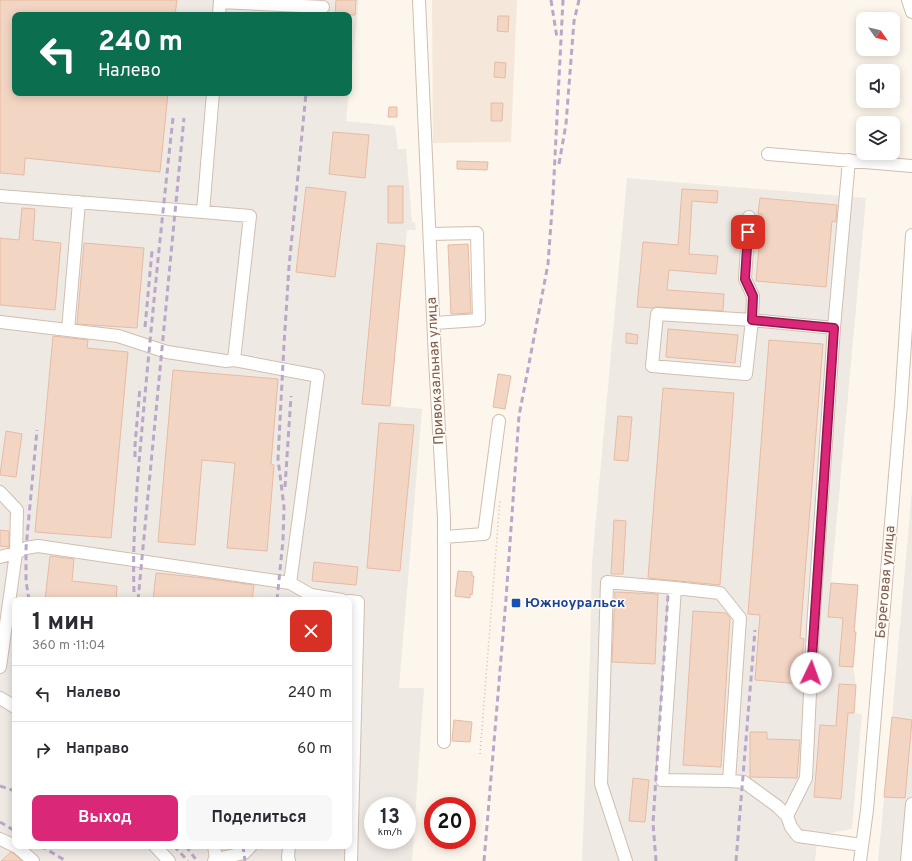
<!DOCTYPE html>
<html lang="ru">
<meta charset="utf-8">
<style>
:root{--surface:#fff;--page:#f7f7f7;--text:#2b2b33;--muted:#7c7c81;--line:#e1e1e2;--accent:#db2777}
body{margin:0;font-family:Overpass,sans-serif;background:var(--page);color:var(--text);height:100vh;display:flex;flex-direction:column;font-size:15px;white-space:nowrap}
*{box-sizing:border-box;margin:0}
p{font-size:13px;color:var(--muted)}
.icon{flex:none;width:22px;height:22px;fill:none;stroke:currentColor;stroke-width:2;stroke-linecap:round;stroke-linejoin:round}
.map{position:relative;flex:1;overflow:hidden}
.details{position:absolute;left:12px;top:597px;width:340px;height:252px;display:flex;flex-direction:column;background:var(--surface);border-radius:8px;box-shadow:0 2px 10px #0003}
.details>*{flex:none}
.banner{position:absolute;left:12px;top:12px;width:340px;height:84px;border-radius:8px;box-shadow:0 2px 10px #0003;background:#0b6e4f;color:#fff;overflow:hidden}
.needle{width:26px;rotate:124deg}
.controls{position:absolute;left:856px;top:12px;display:grid;gap:8px}
.controls a{display:grid;place-items:center;width:44px;height:44px;border-radius:8px;background:var(--surface);box-shadow:0 2px 10px #0003;font-size:20px}
.speed{position:absolute;left:364px;top:797px;display:flex;gap:8px;font-size:20px;font-weight:700;text-align:center}
.speed>*{display:grid;place-content:center;width:52px;height:52px;border-radius:50%;background:var(--surface);box-shadow:0 2px 10px #0003;line-height:1}
.speed small{font-size:10px;font-weight:400}
.speed .limit{border:6px solid #d22;background:#fff;color:#111}
.pin{position:absolute;display:grid;place-items:center;width:34px;height:34px;color:#fff;margin:-17px;border-radius:8px;box-shadow:0 2px 6px #0006}
.me{position:absolute;width:44px;margin:-22px;rotate:3deg;stroke-linejoin:round;filter:drop-shadow(0 0 3px #0008)}
.turn{display:flex;align-items:center;gap:14px;height:84px;padding:0 20px;font-size:18px}
.turn .icon{width:52px;height:52px;stroke-width:2.5}
.turn b{display:block;font-size:28px;line-height:34px}
.round{display:grid;place-items:center;flex:none;width:42px;height:42px;border-radius:8px;background:var(--page)}
.overview{display:flex;align-items:center;justify-content:space-between;height:68px;padding:0 20px}
h1{font-size:24px;font-weight:700;line-height:30px}
.button{display:flex;gap:8px;margin-top:auto;padding:8px 20px}
.button a{flex:1;height:46px;border-radius:8px;background:var(--accent);color:#fff;font-size:16px;font-weight:700;line-height:46px;text-align:center}
.button a+a{background:var(--page);color:var(--text)}
ul{padding:0;list-style:none}
li{display:flex;align-items:center;gap:12px;height:56px;padding:0 20px;border-top:1px solid var(--line)}
li div{flex:1}
li b{display:block;font-size:15px}
li em{font-style:normal}
.map>svg:first-child{display:block}
</style>
<div class="map">
<svg width="912" height="861" viewBox="0 0 912 861">
<rect width="100%" height="100%" fill="#fdf6ec"/>
<path fill="#f5e8da" d="M 432,0 L 517,0 L 511,142 L 433,143 Z"/>
<path fill="#efe9e4" fill-rule="evenodd" d="M 0,0 L 359,0 L 346,121 L 395,126 L 398,149 L 406,149 L 412,222 L 415,222 L 416,230 L 407,230 L 390,406 L 422,409 L 399,688 L 424,688 L 412,861 L 0,861 ZM 15,15 L 349,15 L 349,93 L 15,93 ZM 15,600 L 349,600 L 349,846 L 15,846 ZM 373,806 L 407,806 L 407,840 L 373,840 Z
M 627,178 L 866,198 L 831,583 L 858,585 L 853,667 L 856,685 L 854,713 L 862,714 L 852,829 L 818,835 L 815,861 L 582,861 L 590,655 L 592,562 Z
M 912,490 L 912,861 L 878,861 L 892,717 Z"/>
<path fill="#f3d5c3" stroke="#e6bba3" d="M 0,0 L 177,0 L 175,15 L 15,15 L 15,93 L 168,93 L 160,172 L 25,158 L 24,175 L 0,173 Z
M 336,0 L 356,0 L 355,15 L 335,15 Z
M 498,16 L 509,16 L 508,32 L 497,31 Z
M 495,62 L 506,63 L 505,78 L 494,77 Z
M 491,103 L 503,103 L 502,121 L 491,121 Z
M 389,107 L 397,107 L 397,117 L 388,117 Z
M 333,132 L 369,135 L 365,178 L 329,174 Z
M 457,161 L 488,162 L 487,170 L 457,169 Z
M 388,186 L 403,186 L 403,223 L 388,223 Z
M 306,187 L 346,192 L 335,277 L 296,272 Z
M 682,189 L 718,191 L 717,203 L 692,201 L 689,254 L 718,256 L 716,274 L 669,270 L 667,290 L 724,294 L 723,311 L 657,307 L 652,308 L 637,307 L 643,242 L 678,245 Z
M 760,198 L 837,205 L 836,222 L 832,221 L 826,287 L 756,281 L 762,214 L 758,214 Z
M 22,208 L 35,209 L 33,240 L 61,243 L 55,310 L 0,305 L 0,238 L 19,240 Z
M 84,243 L 144,248 L 137,328 L 77,324 Z
M 377,243 L 405,246 L 390,406 L 362,404 Z
M 468,244 L 471,313 L 451,314 L 448,245 Z
M 668,329 L 738,335 L 735,363 L 666,357 Z
M 626,333 L 638,335 L 637,344 L 626,343 Z
M 53,336 L 88,340 L 87,348 L 128,352 L 111,538 L 35,532 Z
M 769,340 L 823,344 L 800,638 L 804,639 L 800,684 L 755,680 L 760,615 L 748,614 Z
M 173,370 L 278,379 L 271,464 L 274,465 L 267,551 L 227,548 L 235,463 L 202,460 L 195,545 L 158,542 Z
M 498,374 L 511,376 L 505,409 L 493,407 Z
M 663,388 L 734,393 L 720,585 L 648,578 Z
M 618,416 L 632,417 L 628,461 L 614,460 Z
M 379,423 L 414,425 L 400,571 L 367,568 Z
M 6,431 L 22,434 L 16,477 L 0,475 Z
M 614,520 L 626,521 L 623,574 L 611,574 Z
M 0,530 L 9,531 L 9,547 L 0,546 Z
M 50,556 L 74,559 L 72,581 L 117,586 L 116,600 L 45,600 Z
M 314,562 L 358,567 L 356,585 L 312,581 Z
M 458,571 L 472,572 L 472,576 L 474,576 L 472,595 L 470,594 L 470,598 L 455,596 Z
M 156,573 L 204,578 L 254,585 L 252,600 L 153,600 Z
M 831,583 L 858,585 L 854,632 L 856,632 L 853,667 L 839,666 L 843,618 L 828,617 Z
M 615,592 L 658,594 L 655,664 L 612,662 Z
M 693,611 L 726,613 L 730,618 L 721,767 L 683,765 Z
M 839,684 L 856,685 L 854,713 L 848,713 L 841,799 L 814,797 L 820,725 L 836,726 Z
M 892,717 L 912,720 L 905,798 L 884,797 Z
M 454,720 L 472,722 L 470,742 L 452,741 Z
M 750,732 L 767,732 L 767,739 L 800,740 L 797,778 L 750,777 Z
M 633,778 L 649,780 L 645,822 L 629,821 Z
M 11,852 L 13,853 L 22,861 L 1,861 Z"/>
<g fill="none" stroke-linecap="round" stroke-linejoin="round">
<g stroke="#d1beb0" stroke-width="14">
<path id="minor" d="M 419,0 L 435,359 L 444,518 L 444,742
M 908,0 L 912,12
M 220,2 L 323,7
M 219,15 L 220,0
M 213,93 L 203,212 L 250,216 L 234,360 L 318,376 L 290,583 L 311,595 L 342,600
M 768,154 L 912,166
M 0,196 L 203,212
M 749,217 L 745,279 L 753,296 L 752,320 L 746,374 L 652,366 L 657,314 L 752,320 L 834,328 L 813,628 L 806,778 L 787,816
M 430,234 L 477,233 L 479,320 L 434,323
M 0,322 L 118,336 L 167,352 L 226,361 L 234,360
M 834,328 L 849,160
M 68,330 L 79,202
M 0,492 L 17,510 L 16,553 L 0,667
M 444,537 L 484,534 L 499,421
M 0,557 L 16,553 L 26,548 L 38,546 L 290,583
M 675,588 L 662,780 L 729,781 L 744,782 L 777,806 L 787,816 L 791,827 L 798,836 L 862,845
M 349,601 L 358,602 L 351,861
M 0,698 L 15,707
M 0,839 L 15,846
M 16,846 L 33,861
M 155,846 L 169,861
M 214,846 L 216,859
M 214,861 L 216,859 L 244,853 L 251,846
M 289,861 L 288,858 L 289,846
M 626,861 L 601,784 L 607,582 L 675,588 L 720,593 L 740,618 L 729,781
M 860,861 L 867,810 L 901,404 L 912,235
M 907,861 L 912,804"/>
</g>
<path stroke="#d9b8a5" stroke-width="1.5" stroke-dasharray="1 3" stroke-linecap="butt" d="M 480,754 L 500,499"/>
<use href="#minor" stroke="#fff" stroke-width="12"/>
<path stroke="#b9a8c9" stroke-width="3" stroke-dasharray="6 4" stroke-linecap="butt" d="M 551,0 L 557,38
M 559,164 L 566,124 L 574,21 L 579,0
M 145,327 L 152,251
M 135,457 L 135,445 L 140,387
M 285,487 L 291,396
M 134,592 C 132,534 138,475 143,417 C 152,317 162,218 173,118
M 29,600 L 26,581 L 26,548 L 37,430
M 138,600 L 184,118
M 277,600 L 283,540 L 284,507 L 278,459 L 284,344 L 289,267 L 306,93
M 0,786 L 15,791
M 0,822 L 15,831
M 41,846 L 66,861
M 174,846 L 188,861
M 186,846 L 197,861
M 243,846 L 245,861
M 484,861 L 506,599 L 519,416 L 548,264 L 553,196 L 563,0
M 656,861 L 653,823 L 668,595
M 736,861 L 755,630"/>
</g>
<g fill="none" stroke-linecap="round" stroke-linejoin="round">
<g stroke="#8e194d" stroke-width="10">
<path id="route" d="M 748,232 L 745,279 L 753,296 L 752,320 L 834,328 L 811,673"/>
</g>
<use href="#route" stroke="#db2777" stroke-width="7"/>
</g>
<rect fill="#1a4fb4" stroke="#fffaf3" stroke-width="1.5" x="511" y="598" width="10" height="10" rx="2"/>
<g text-anchor="middle" dominant-baseline="central" stroke-width="3" stroke-linejoin="round" paint-order="stroke">
<g font-size="14" fill="#7a5c4d" stroke="#fffaf3">
<text transform="translate(436 371) rotate(-93)">Привокзальная улица</text>
<text transform="translate(886 582) rotate(-85)">Береговая улица</text>
</g>
<g font-size="14" font-weight="bold" fill="#164399" stroke="#fffaf3" text-anchor="start">
<text x="525" y="603">Южноуральск</text>
</g>
</g>
</svg>
<div class="controls">
<a><svg class="needle" viewBox="-14 -14 28 28"><path d="M0-13l5 13h-10z" fill="#e53935"/><path d="M0 13l5-13h-10z" fill="#7c7c81"/></svg></a>
<a><svg class="icon" aria-label="sound" viewBox="0 0 24 24"><path d="M4 9h4l5-4v14l-5-4H4zM17 9q2 3 0 6"/></svg></a>
<a><svg class="icon" aria-label="layers" viewBox="0 0 24 24"><path d="M12 4l9 5-9 5-9-5zM3 14l9 5 9-5"/></svg></a>
</div>
<div class="speed"><div>13<small>km/h</small></div><div class="limit">20</div></div>
<div class="pin" style="left:748px;top:232px;background:#d93025"><svg class="icon" aria-label="arrive" viewBox="0 0 24 24"><path d="M6 21V4h12l-3 4 3 4H6"/></svg></div>
<svg class="me" style="left:811px;top:673px" viewBox="-20 -20 40 40"><circle r="19" fill="#fff"/><path d="M0-13L10 11 0 6-10 11z" fill="#db2777"/></svg>
<div class="banner">
<div class="turn"><svg class="icon" aria-label="left" viewBox="0 0 24 24"><path d="M17 20v-9H6M10 6l-5 5 5 5"/></svg><div><b>240 m</b>Налево</div></div>
</div>
<section class="details">
<div class="overview"><div><h1>1 мин</h1><p>360 m · 11:04</p></div><a class="round" style="background:#d93025;color:#fff"><svg class="icon" aria-label="close" viewBox="0 0 24 24"><path d="M6 6l12 12M18 6L6 18"/></svg></a></div>
<ul>
<li><svg class="icon" aria-label="left" viewBox="0 0 24 24"><path d="M17 20v-9H6M10 6l-5 5 5 5"/></svg><div><b>Налево</b></div><em>240 m</em></li>
<li><svg class="icon" aria-label="right" viewBox="0 0 24 24"><path d="M7 20v-9h11M14 6l5 5-5 5"/></svg><div><b>Направо</b></div><em>60 m</em></li>
</ul>
<div class="button"><a>Выход</a><a>Поделиться</a></div>
</section>
</div>
